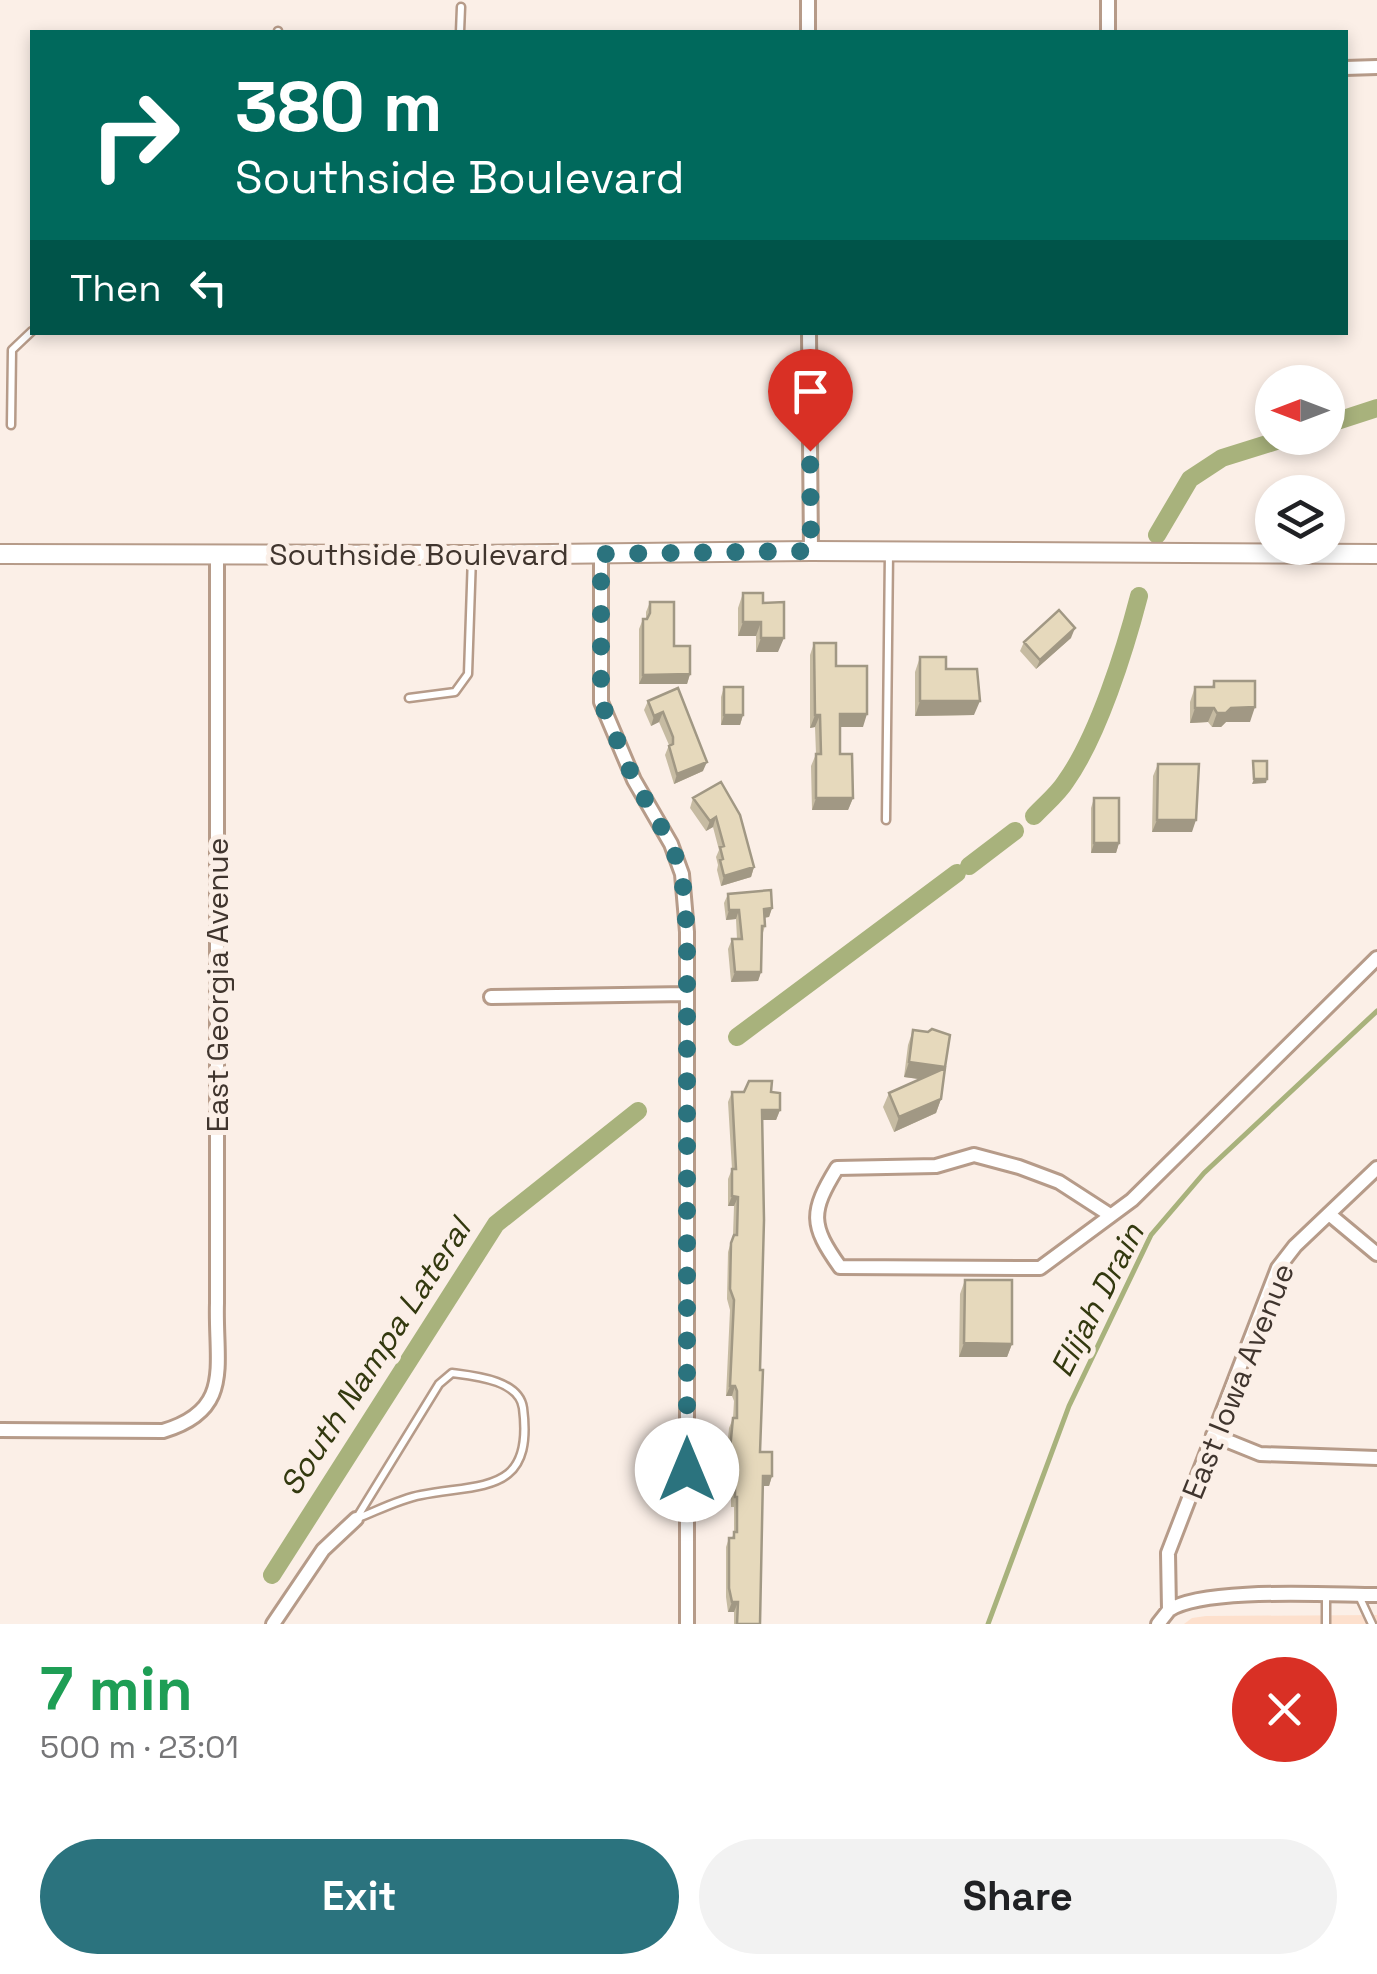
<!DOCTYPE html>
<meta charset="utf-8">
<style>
:root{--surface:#fff;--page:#f2f2f2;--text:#202124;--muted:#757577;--accent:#2b737e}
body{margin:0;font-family:"Space Grotesk",sans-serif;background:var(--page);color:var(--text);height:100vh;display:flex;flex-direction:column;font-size:38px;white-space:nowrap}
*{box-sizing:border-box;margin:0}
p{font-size:32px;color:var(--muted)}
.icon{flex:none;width:55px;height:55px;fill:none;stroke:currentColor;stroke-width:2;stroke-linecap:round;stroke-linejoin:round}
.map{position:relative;height:1624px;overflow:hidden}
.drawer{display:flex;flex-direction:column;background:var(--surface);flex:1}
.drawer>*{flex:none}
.banner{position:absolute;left:30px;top:30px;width:1318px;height:305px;border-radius:0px;box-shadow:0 5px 15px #0003;background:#00695c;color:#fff;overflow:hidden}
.needle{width:65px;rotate:270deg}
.buttons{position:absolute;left:1255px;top:365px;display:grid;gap:20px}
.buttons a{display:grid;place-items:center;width:90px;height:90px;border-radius:50%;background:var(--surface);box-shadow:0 5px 15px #0003;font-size:50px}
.pin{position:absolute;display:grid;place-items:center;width:85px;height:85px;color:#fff;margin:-102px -42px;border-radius:50% 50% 50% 0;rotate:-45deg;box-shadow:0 0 10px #0007}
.pin .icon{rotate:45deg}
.me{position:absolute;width:110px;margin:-55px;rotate:0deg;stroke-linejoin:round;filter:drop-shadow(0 0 8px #0008)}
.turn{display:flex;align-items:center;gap:35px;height:210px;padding:0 40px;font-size:45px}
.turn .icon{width:130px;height:130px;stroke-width:2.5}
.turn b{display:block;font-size:70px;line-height:85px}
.then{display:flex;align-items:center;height:95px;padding:0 40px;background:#0003;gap:20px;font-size:38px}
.round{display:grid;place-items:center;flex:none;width:105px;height:105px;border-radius:52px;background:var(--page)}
.summary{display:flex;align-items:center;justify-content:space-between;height:170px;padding:0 40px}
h1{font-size:60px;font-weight:600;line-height:75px;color:#1e9e55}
.action{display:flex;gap:20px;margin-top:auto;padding:20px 40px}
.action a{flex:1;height:115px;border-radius:60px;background:var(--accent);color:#fff;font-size:40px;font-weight:600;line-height:115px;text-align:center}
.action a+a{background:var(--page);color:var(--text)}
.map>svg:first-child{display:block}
</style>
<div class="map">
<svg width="1377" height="1624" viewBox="0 0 1377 1624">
<rect width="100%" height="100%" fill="#fbefe7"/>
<path fill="#fde0cd" d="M 1377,1615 L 1377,1624 L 1184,1624 L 1192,1618 L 1206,1616 Z"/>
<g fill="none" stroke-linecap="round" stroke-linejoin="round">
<path stroke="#a8b27c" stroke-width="5" d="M 988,1624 L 1069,1406 L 1151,1235 L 1204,1173 L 1377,1011"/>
<path stroke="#a8b27c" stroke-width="18" d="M 1328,424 L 1377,408
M 1157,535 L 1190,479 L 1222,458 L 1286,438
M 1034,816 C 1044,805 1058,794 1066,781 C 1098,736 1125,650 1139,596
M 969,866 L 1015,831
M 737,1037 L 957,873
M 272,1575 L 496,1224 L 638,1111"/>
<g stroke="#b69b89" stroke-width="11">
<path id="lane" d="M 278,31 L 278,32
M 460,32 L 461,7
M 11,425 L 12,350 L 32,331
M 409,698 L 455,692 L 468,674 L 472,556
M 886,820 L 889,552
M 452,1373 C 475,1376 519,1380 523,1408 C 534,1494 483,1483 421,1495 C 399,1499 377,1511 356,1519 L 439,1384 Z
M 1359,1596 L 1372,1624
M 1326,1624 L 1326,1595"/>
</g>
<g stroke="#b69b89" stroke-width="18">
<path id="street" d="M 808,32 L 808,0
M 1108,32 L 1108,0
M 1345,68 L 1377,67
M 809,332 L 811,551
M 601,554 L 601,702 L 634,780 L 671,844 L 682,874 L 687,932 L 687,1624
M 491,997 L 687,994
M 1329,1214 L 1377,1254
M 1110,1215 L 1059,1182 L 1019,1167 L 974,1155 L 936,1166 L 837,1168 C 810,1212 810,1225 840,1267 L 1040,1268 L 1132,1200 L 1377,958
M 0,1430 L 163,1431 C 234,1410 215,1365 217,1303 L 217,554
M 1213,1435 L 1260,1454 L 1377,1458
M 1169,1610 C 1204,1587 1330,1595 1377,1595
M 273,1624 L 323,1550 L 356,1519
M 1158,1624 L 1169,1610 L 1168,1553 L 1278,1268 L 1295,1246 L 1377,1168"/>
</g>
<g stroke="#b69b89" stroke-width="22">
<path id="secondary" d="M 0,554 L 472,555 L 811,551 L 1377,554"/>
</g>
<use href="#lane" stroke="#fff" stroke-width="6"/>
<use href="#street" stroke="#fff" stroke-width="12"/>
<use href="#secondary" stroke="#fff" stroke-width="18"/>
</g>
<path fill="#c6bba2" d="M 743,593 L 763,603 L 778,652 L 756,652 L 756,636 L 738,636 L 738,608 Z
M 650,602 L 690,674 L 687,684 L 639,684 L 639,629 L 643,619 L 646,619 L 646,612 Z
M 1071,638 L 1036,669 L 1020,651 L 1024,642 Z
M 814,643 L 836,666 L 863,727 L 840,727 L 840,754 L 853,798 L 848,810 L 812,810 L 811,766 L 816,754 L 815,727 L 810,728 L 810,655 Z
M 920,657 L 946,669 L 974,715 L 915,716 L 915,672 Z
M 1214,681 L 1250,722 L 1226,722 L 1221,727 L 1212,727 L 1208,722 L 1190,723 L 1190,702 L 1195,687 L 1212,687 Z
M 724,687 L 743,715 L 740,725 L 721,725 L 721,697 Z
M 678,688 L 703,771 L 674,784 L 665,755 L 669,745 L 659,722 L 651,726 L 644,710 L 648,701 Z
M 1158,764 L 1192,832 L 1152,832 L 1153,776 Z
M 721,782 L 754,867 L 751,877 L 721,886 L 717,870 L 718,865 L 716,857 L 719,850 L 713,827 L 706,831 L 690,808 L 693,798 Z
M 1094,798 L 1119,843 L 1116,853 L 1091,853 L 1091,808 Z
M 728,894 L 772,908 L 769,917 L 764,918 L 765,926 L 762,936 L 761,972 L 758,981 L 731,982 L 728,949 L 732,939 L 737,939 L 736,919 L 726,920 L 724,903 Z
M 913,1030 L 941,1099 L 936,1113 L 894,1132 L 883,1107 L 889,1093 L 920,1079 L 904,1077 L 908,1045 Z
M 732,1092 L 771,1092 L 780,1110 L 776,1120 L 762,1120 L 760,1452 L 772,1476 L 769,1486 L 763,1486 L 760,1624 L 734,1624 L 734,1612 L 728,1612 L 726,1597 L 726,1547 L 729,1538 L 732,1538 L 734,1532 L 734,1507 L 731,1507 L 731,1495 L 727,1495 L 726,1460 L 729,1428 L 733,1418 L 734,1401 L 732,1396 L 726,1396 L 730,1310 L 727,1299 L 728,1252 L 733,1235 L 734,1206 L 728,1206 L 728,1179 L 732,1169 L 728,1102 Z
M 965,1280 L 1012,1344 L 1007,1357 L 959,1357 L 960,1294 Z"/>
<path fill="#a19884" d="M 743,622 L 761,622 L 756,636 L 738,636 Z
M 1075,628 L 1071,638 L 1036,669 L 1040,660 Z
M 761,638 L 784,638 L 778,652 L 756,652 Z
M 690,674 L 687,684 L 639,684 L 643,675 Z
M 920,701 L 980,701 L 974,715 L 915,716 Z
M 1255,707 L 1250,722 L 1226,722 L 1221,727 L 1212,727 L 1217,713 L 1231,708 Z
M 1195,708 L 1214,708 L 1208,722 L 1190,723 Z
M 663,712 L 659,722 L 651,726 L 654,716 Z
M 840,714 L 867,714 L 863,727 L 836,727 Z
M 724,715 L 743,715 L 740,725 L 721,725 Z
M 815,715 L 820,715 L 815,727 L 810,728 Z
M 707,762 L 703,771 L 674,784 L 677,774 Z
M 1254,779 L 1267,779 L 1266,783 L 1252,784 Z
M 816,798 L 853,798 L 848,810 L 812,810 Z
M 716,817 L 713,827 L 706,831 L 710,821 Z
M 1157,820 L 1196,820 L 1192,832 L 1152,832 Z
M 1094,843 L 1119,843 L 1116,853 L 1091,853 Z
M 754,867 L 751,877 L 721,886 L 724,876 Z
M 772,908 L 769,917 L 760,918 L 764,909 Z
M 729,910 L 739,910 L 736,919 L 726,920 Z
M 735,972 L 761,972 L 758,981 L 731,982 Z
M 909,1062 L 945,1067 L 940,1082 L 904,1077 Z
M 941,1099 L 936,1113 L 894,1132 L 899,1117 Z
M 762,1110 L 780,1110 L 776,1120 L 758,1120 Z
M 732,1196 L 738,1197 L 734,1206 L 728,1206 Z
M 964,1343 L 1012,1344 L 1007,1357 L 959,1357 Z
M 730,1386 L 735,1386 L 732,1396 L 726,1396 Z
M 763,1476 L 772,1476 L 769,1486 L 759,1486 Z
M 730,1486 L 735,1486 L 731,1495 L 727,1495 Z
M 732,1602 L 738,1602 L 734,1612 L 728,1612 Z"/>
<path fill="#e6d9bc" stroke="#a19884" stroke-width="2.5" d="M 743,593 L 763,593 L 763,603 L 784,602 L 784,638 L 761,638 L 761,622 L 743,622 Z
M 650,602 L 674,602 L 674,646 L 690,646 L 690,674 L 643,675 L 643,619 L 647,619 L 650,613 Z
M 1059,610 L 1075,628 L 1040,660 L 1024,642 Z
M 814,643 L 836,643 L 836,666 L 867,666 L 867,714 L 840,714 L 840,754 L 852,754 L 853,798 L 816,798 L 816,754 L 821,754 L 820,715 L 815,715 Z
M 920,657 L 946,657 L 946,669 L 977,669 L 980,701 L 920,701 Z
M 1214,681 L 1255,681 L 1255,707 L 1231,708 L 1226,713 L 1217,713 L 1214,708 L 1195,708 L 1195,687 L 1214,687 Z
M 724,687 L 743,687 L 743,715 L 724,715 Z
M 678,688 L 707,762 L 677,774 L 669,746 L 673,744 L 673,737 L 663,712 L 654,716 L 648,701 Z
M 1253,761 L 1267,761 L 1267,779 L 1254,779 Z
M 1158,764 L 1199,764 L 1196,820 L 1157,820 Z
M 721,782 L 740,815 L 754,867 L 724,876 L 720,860 L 723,859 L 720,847 L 724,846 L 716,817 L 710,821 L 693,798 Z
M 1094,798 L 1119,798 L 1119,843 L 1094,843 Z
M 771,890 L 772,908 L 764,909 L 765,926 L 762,926 L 761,972 L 735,972 L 732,939 L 742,939 L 739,910 L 729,910 L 728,894 Z
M 932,1029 L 950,1035 L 945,1067 L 909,1062 L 913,1030 L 928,1032 Z
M 945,1068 L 941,1099 L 899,1117 L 889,1093 Z
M 749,1081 L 772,1081 L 771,1092 L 780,1093 L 780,1110 L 762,1110 L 764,1220 L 760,1370 L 763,1370 L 760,1452 L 772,1452 L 772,1476 L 763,1476 L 760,1624 L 737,1624 L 738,1602 L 732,1602 L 729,1588 L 729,1538 L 734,1538 L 734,1532 L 737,1532 L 737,1497 L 735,1497 L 735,1486 L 730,1486 L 730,1450 L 733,1418 L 737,1418 L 737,1391 L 735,1386 L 730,1386 L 734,1300 L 730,1289 L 731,1243 L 734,1235 L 737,1235 L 738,1197 L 732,1196 L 732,1169 L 736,1169 L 732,1092 L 744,1092 Z
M 965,1280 L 1012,1280 L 1012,1344 L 964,1343 Z"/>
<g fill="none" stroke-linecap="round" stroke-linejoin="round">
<path stroke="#2b737e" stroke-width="18" stroke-dasharray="0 32.4" d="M 687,1470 L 687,932 L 682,874 L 671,844 L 634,780 L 601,702 L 601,554 L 811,551 L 810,451"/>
</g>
<g text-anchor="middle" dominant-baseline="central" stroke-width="10" stroke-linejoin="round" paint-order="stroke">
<g font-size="30" fill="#40352e" stroke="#fbefe7">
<text x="419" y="554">Southside Boulevard</text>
<text transform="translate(217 985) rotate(-90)">East Georgia Avenue</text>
<text transform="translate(1238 1381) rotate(-68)">East Iowa Avenue</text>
</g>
<g font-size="32" font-style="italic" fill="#33390f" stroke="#fbefe7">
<text transform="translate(1097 1300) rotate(-63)">Elijah Drain</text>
<text transform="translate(375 1357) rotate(-57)">South Nampa Lateral</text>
</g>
</g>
</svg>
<div class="buttons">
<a><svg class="needle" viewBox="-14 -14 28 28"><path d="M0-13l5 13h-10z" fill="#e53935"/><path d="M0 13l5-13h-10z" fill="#757577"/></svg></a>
<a><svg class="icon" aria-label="layers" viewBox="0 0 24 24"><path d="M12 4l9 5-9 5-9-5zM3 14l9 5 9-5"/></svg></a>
</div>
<div class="pin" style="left:810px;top:451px;background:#d93025"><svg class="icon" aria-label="arrive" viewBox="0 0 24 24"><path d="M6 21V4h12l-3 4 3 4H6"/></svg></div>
<svg class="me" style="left:687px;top:1470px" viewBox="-20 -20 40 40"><circle r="19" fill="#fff"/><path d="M0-13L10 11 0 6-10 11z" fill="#2b737e"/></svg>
<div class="banner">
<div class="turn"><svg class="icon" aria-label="right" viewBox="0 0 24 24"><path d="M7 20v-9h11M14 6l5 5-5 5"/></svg><div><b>380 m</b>Southside Boulevard</div></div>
<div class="then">Then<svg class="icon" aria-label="left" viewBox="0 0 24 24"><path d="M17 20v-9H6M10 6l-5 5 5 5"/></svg></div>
</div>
</div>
<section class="drawer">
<div class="summary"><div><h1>7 min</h1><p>500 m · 23:01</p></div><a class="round" style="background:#d93025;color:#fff"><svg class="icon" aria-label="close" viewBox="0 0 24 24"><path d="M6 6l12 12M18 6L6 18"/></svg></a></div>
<div class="action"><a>Exit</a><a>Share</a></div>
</section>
